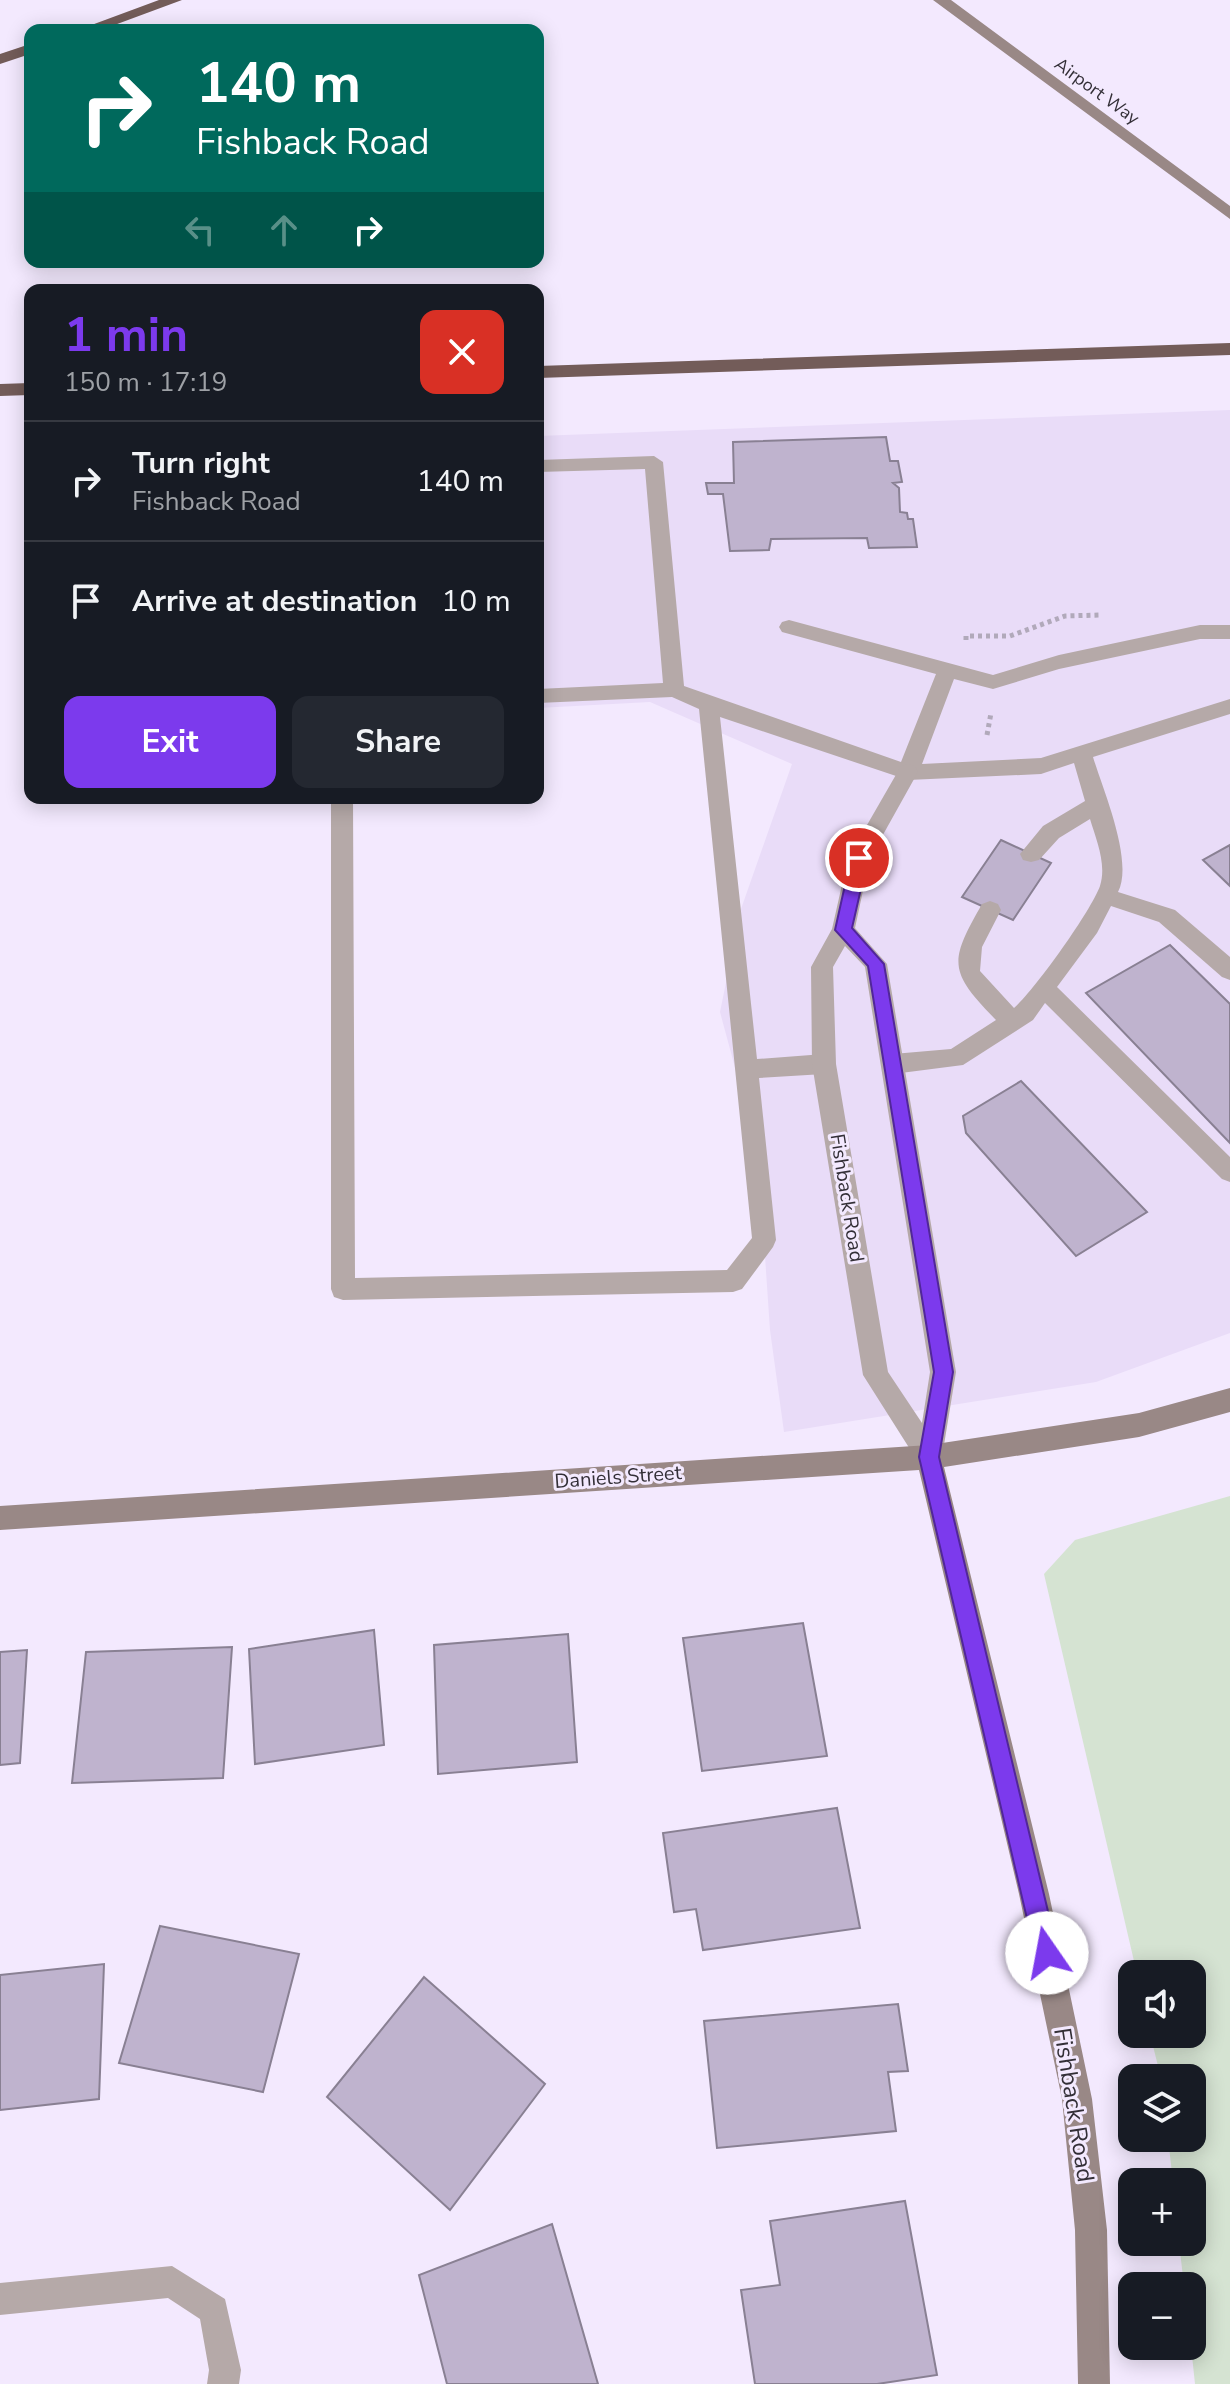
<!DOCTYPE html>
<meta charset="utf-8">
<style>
:root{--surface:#171b24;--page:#242831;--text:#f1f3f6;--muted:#9ea1a6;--line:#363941;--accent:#7c3aed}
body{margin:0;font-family:"Nunito Sans",sans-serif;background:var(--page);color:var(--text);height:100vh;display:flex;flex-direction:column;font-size:30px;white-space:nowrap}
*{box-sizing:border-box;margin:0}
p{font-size:26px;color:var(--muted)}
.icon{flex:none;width:44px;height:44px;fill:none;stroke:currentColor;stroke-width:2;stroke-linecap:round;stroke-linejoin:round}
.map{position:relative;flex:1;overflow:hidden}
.details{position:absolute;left:24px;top:284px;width:520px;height:520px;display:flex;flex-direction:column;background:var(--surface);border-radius:16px;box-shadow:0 4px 20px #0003}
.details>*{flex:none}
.guide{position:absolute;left:24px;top:24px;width:520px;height:244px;border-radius:16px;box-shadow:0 4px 20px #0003;background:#00695c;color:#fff;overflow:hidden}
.fabs{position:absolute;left:1118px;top:1960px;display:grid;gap:16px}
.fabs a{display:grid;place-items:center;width:88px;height:88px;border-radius:16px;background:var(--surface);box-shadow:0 4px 20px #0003;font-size:40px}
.pin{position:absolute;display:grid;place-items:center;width:68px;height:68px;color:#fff;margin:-34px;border:4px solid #fff;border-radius:50%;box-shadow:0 2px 8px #0007}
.me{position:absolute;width:88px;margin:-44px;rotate:348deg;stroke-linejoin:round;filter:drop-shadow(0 0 6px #0008)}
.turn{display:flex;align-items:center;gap:28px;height:168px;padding:0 40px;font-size:36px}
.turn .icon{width:104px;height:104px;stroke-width:2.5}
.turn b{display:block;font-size:56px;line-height:68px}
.lanes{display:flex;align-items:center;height:76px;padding:0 40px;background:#0003;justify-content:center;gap:40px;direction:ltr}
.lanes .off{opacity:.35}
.round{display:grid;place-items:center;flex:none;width:84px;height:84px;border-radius:16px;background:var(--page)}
.head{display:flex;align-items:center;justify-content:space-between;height:136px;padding:0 40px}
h1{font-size:48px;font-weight:700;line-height:60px;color:var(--accent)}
.button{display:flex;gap:16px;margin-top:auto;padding:16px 40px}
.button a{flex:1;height:92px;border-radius:16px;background:var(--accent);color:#fff;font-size:32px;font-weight:700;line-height:92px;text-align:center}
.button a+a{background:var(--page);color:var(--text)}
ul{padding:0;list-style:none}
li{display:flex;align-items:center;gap:24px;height:120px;padding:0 40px;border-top:2px solid var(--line)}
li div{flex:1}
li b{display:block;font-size:30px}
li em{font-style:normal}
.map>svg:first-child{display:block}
</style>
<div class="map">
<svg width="1230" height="2384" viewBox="0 0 1230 2384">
<rect width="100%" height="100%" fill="#f3e9fe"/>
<path fill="#e9dcf8" d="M 1230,410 L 1230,1333 L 1096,1382 L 784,1432 L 770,1330 L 758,1153 L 720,1012 L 741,909 L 792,764 L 650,702 L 538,708 L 538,436 Z"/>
<path fill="#d5e3d2" d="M 1230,1496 L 1230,2384 L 1195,2384 L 1191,2346 L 1192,2286 L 1184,2286 L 1179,2242 L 1192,2242 L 1192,2182 L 1173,2182 L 1168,2138 L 1192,2138 L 1192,2078 L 1161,2078 L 1150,2034 L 1192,2034 L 1192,1974 L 1137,1974 L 1044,1574 L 1075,1540 Z"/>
<path fill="#bfb3ce" stroke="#898093" stroke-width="2" d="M 886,437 L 890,461 L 898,461 L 902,482 L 893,483 L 899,488 L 900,512 L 907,513 L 908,519 L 913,519 L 917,547 L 869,548 L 867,538 L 771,539 L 769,550 L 730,551 L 723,494 L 708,494 L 706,483 L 734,483 L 733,442 Z
M 1001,840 L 1051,863 L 1013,920 L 962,897 Z
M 1230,845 L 1230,886 L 1203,860 Z
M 1170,945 L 1230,1004 L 1230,1143 L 1086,993 Z
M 1021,1081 L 1147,1212 L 1076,1256 L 966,1133 L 963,1116 Z
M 803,1623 L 827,1756 L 702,1771 L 683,1638 Z
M 374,1630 L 384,1745 L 255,1764 L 249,1649 Z
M 568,1634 L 577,1762 L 438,1774 L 434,1645 Z
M 232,1647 L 223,1778 L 72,1783 L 86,1652 Z
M 27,1650 L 20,1763 L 0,1765 L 0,1652 Z
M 837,1808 L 860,1928 L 703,1950 L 696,1909 L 674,1912 L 663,1833 Z
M 160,1926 L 299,1954 L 263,2092 L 119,2063 Z
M 104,1964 L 99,2099 L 0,2110 L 0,1975 Z
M 424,1977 L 545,2084 L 450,2210 L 327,2097 Z
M 898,2004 L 908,2071 L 888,2072 L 896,2131 L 717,2148 L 704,2021 Z
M 905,2201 L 937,2375 L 877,2384 L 755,2384 L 741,2290 L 780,2285 L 770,2221 Z
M 552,2224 L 598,2384 L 447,2384 L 419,2275 Z"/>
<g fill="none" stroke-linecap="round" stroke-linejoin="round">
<path stroke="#b1a9ba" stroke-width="5" stroke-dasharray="4 4" stroke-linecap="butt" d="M 966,640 L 966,636 L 1010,636 L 1065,616 L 1100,615
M 987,735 L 991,713"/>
<path fill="#b5a9a8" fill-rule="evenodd" d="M 654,456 L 663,462 L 684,686 L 901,762 L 936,674 L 782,632 L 779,627 L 782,622 L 789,620 L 993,675 L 1059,655 L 1200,625 L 1230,625 L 1230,639 L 1200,639 L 1059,669 L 993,689 L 954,679 L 922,764 L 1041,758 L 1230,699 L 1230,714 L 1093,757 C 1103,790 1134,861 1118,892 L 1175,910 L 1230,957 L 1230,980 L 1222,977 L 1159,922 L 1111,906 L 1097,933 L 1057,987 L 1230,1157 L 1230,1182 L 1222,1179 L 1045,1003 L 1033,1020 L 963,1065 L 893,1074 L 885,1071 L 881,1064 L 885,1057 L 893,1054 L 951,1049 L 996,1020 C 948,971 949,962 982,904 L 990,901 L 998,904 L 1001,910 L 982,947 L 980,971 L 1014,1008 C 1034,991 1091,911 1100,886 C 1107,864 1096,839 1090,819 L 1059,838 L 1039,860 L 1031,862 L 1023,860 L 1020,854 L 1043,826 L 1085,801 L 1074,763 L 1041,774 L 908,780 L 720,717 L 757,1059 L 824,1054 L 832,1057 L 836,1064 L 832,1071 L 824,1074 L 759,1078 L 776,1240 L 773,1247 L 742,1289 L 733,1292 L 343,1300 L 334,1297 L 331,1289 L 331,798 L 353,798 L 355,1278 L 727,1270 L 752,1238 L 699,709 L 672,697 L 538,703 L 538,689 L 663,683 L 645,469 L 538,472 L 538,460 Z"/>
<path fill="#b5a9a8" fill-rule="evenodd" d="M 908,764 L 915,766 L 918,772 L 870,858 L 855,928 L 887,964 L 956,1372 L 942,1457 L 938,1465 L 929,1469 L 920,1465 L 863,1375 L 812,1064 L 811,967 L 832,929 L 848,858 L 901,766 ZM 845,946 L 865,967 L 930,1372 L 922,1423 L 888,1372 L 836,1064 L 833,967 Z
M 172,2266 L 225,2299 L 241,2370 L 239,2384 L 207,2384 L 209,2370 L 200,2319 L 168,2298 L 0,2315 L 0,2283 Z"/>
<path fill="#998886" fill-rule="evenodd" d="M 933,0 L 951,0 L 1230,206 L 1230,219 Z
M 1230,1388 L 1230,1412 L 1139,1437 L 944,1467 L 1049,1894 L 1092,2099 L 1107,2230 L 1110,2384 L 1078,2384 L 1075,2230 L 1062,2099 L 1019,1894 L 919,1470 L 0,1530 L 0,1506 L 929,1445 L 1139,1413 Z"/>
<path fill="#735c59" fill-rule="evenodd" d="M 159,0 L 182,0 L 101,30 L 78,30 Z
M 30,44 L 30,54 L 0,64 L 0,54 Z
M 1230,343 L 1230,355 L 538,378 L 538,366 Z
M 30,383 L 30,395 L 0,396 L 0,384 Z"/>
</g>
<path fill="#7c3aed" stroke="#51269a" stroke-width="2" d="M 859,851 L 868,858 L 852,928 L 884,964 L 953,1372 L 939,1457 L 1058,1953 L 1055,1961 L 1047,1964 L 1039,1961 L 1035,1953 L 919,1457 L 934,1372 L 868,966 L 835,930 L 851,858 Z"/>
<g text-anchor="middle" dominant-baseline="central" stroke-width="6" stroke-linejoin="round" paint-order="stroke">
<g font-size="18" fill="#332f37" stroke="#f3e9fe">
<text transform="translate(1097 91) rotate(36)">Airport Way</text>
</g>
<g font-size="20" fill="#332f37" stroke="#f3e9fe">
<text transform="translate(847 1198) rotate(81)">Fishback Road</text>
<text transform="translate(618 1477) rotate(-4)">Daniels Street</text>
</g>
<g font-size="24" fill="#332f37" stroke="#f3e9fe">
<text transform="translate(1074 2105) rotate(81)">Fishback Road</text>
</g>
</g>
</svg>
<div class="fabs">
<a><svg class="icon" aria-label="sound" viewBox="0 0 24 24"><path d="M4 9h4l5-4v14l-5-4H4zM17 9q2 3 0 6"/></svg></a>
<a><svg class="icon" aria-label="layers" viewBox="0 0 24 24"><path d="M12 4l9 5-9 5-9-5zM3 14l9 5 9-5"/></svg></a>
<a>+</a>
<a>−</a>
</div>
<div class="pin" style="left:859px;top:858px;background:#d93025"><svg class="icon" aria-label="arrive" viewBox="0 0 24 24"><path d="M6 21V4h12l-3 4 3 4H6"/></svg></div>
<svg class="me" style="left:1047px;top:1953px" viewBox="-20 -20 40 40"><circle r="19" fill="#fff"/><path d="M0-13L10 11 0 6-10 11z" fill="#7c3aed"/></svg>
<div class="guide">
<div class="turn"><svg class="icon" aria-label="right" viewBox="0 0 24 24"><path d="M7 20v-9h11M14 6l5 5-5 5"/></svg><div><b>140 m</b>Fishback Road</div></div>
<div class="lanes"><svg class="icon off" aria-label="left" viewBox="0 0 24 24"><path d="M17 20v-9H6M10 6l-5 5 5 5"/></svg><svg class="icon off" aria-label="ahead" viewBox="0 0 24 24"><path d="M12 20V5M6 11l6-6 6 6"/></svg><svg class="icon" aria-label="right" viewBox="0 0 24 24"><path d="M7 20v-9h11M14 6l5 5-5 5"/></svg></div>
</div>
<section class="details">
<div class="head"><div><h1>1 min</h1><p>150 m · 17:19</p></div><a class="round" style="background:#d93025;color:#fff"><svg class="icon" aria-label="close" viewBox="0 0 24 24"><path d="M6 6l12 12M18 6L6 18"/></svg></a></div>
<ul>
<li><svg class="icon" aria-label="right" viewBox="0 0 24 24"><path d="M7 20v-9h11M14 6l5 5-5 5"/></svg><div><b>Turn right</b><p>Fishback Road</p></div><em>140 m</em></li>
<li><svg class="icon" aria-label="arrive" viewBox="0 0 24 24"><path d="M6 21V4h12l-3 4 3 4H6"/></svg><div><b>Arrive at destination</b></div><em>10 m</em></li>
</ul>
<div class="button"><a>Exit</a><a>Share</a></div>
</section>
</div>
